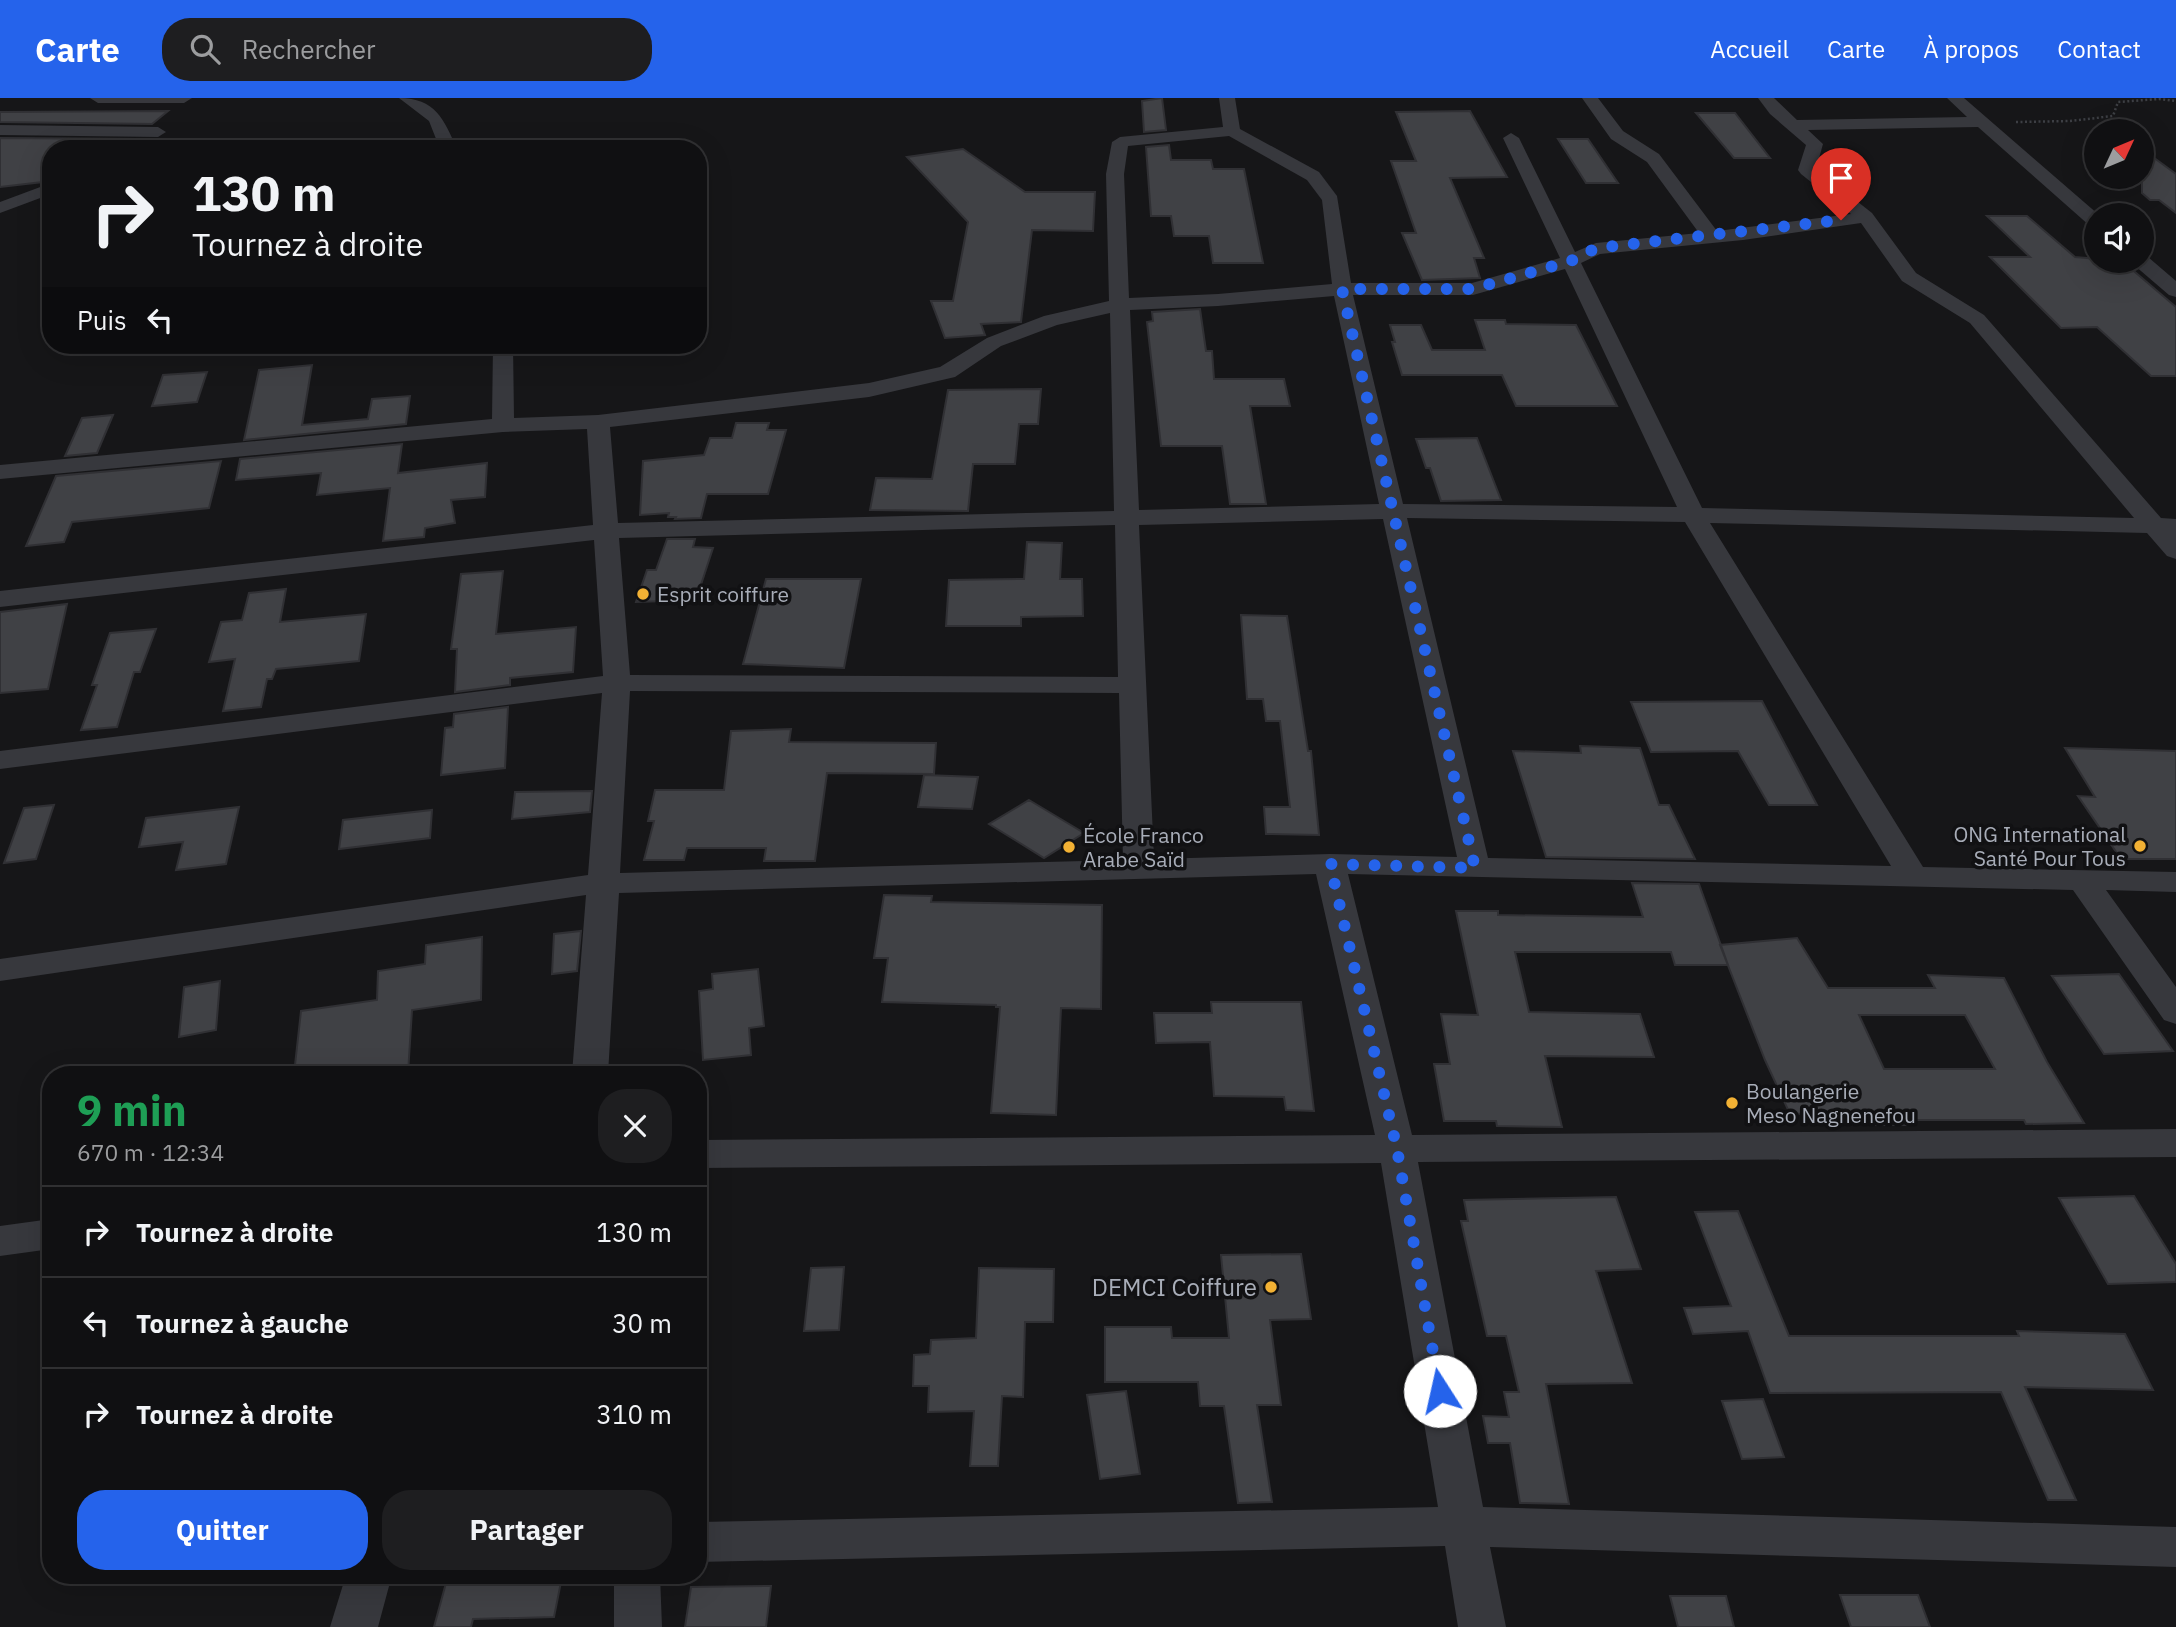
<!DOCTYPE html>
<html lang="fr">
<meta charset="utf-8">
<style>
:root{--surface:#101012;--page:#1e1e20;--text:#f1f3f6;--muted:#9c9d9f;--line:#303032;--accent:#2563eb}
body{margin:0;font-family:"IBM Plex Sans",sans-serif;background:var(--page);color:var(--text);height:100vh;display:flex;flex-direction:column;font-size:26px;white-space:nowrap}
*{box-sizing:border-box;margin:0}
p{font-size:23px;color:var(--muted)}
.icon{flex:none;width:38px;height:38px;fill:none;stroke:currentColor;stroke-width:2;stroke-linecap:round;stroke-linejoin:round}
.map{position:relative;flex:1;overflow:hidden}
.drawer{position:absolute;left:42px;top:968px;width:665px;height:518px;display:flex;flex-direction:column;background:var(--surface);border-radius:28px;box-shadow:0 7px 28px #0002,0 0 0 2px var(--line)}
.drawer>*{flex:none}
.hud{position:absolute;left:42px;top:42px;width:665px;height:214px;border-radius:28px;box-shadow:0 7px 28px #0002,0 0 0 2px var(--line);background:#101012;color:var(--text);overflow:hidden}
.needle{width:46px;rotate:46deg}
.fabs{position:absolute;left:2084px;top:21px;display:grid;gap:14px}
.fabs a{display:grid;place-items:center;width:70px;height:70px;border-radius:50%;background:var(--surface);box-shadow:0 7px 28px #0002,0 0 0 2px var(--line);font-size:35px}
.pin{position:absolute;display:grid;place-items:center;width:60px;height:60px;color:#fff;margin:-72px -30px;border-radius:50% 50% 50% 0;rotate:-45deg;box-shadow:0 0 7px #0007}
.pin .icon{rotate:45deg}
.me{position:absolute;width:77px;margin:-38px;rotate:350deg;stroke-linejoin:round;filter:drop-shadow(0 0 5px #0008)}
.turn{display:flex;align-items:center;gap:24px;height:147px;padding:0 35px;font-size:32px}
.turn .icon{width:91px;height:91px;stroke-width:2.5}
.turn b{display:block;font-size:49px;line-height:60px}
.then{display:flex;align-items:center;height:66px;padding:0 35px;background:#0003;gap:14px;font-size:26px}
.round{display:grid;place-items:center;flex:none;width:74px;height:74px;border-radius:28px;background:var(--page)}
.head{display:flex;align-items:center;justify-content:space-between;height:119px;padding:0 35px}
h1{font-size:42px;font-weight:800;line-height:52px;color:#1e9e55}
.primary-button{display:flex;gap:14px;margin-top:auto;padding:14px 35px}
.primary-button a{flex:1;height:80px;border-radius:28px;background:var(--accent);color:#fff;font-size:28px;font-weight:800;line-height:80px;text-align:center}
.primary-button a+a{background:var(--page);color:var(--text)}
ul{padding:0;list-style:none}
li{display:flex;align-items:center;gap:21px;height:91px;padding:0 35px;border-top:2px solid var(--line)}
li div{flex:1}
li b{display:block;font-size:26px}
li em{font-style:normal}
header{display:flex;align-items:center;gap:42px;box-sizing:border-box;height:98px;padding:0 35px;background:var(--accent);color:#fff}
header strong{font-size:33px}
nav{display:flex;gap:38px;margin-inline-start:auto;font-size:24px}
.search{width:490px;height:63px;background:var(--page);display:flex;align-items:center;gap:18px;box-sizing:border-box;padding:0 24px;border-radius:28px;color:var(--muted);font-size:26px}
.map>svg:first-child{display:block}
</style>
<header>
<strong>Carte</strong>
<div class="search"><svg class="icon" aria-label="search" viewBox="0 0 24 24"><circle cx="10" cy="10" r="6"/><path d="M15 15l6 6"/></svg>Rechercher</div>
<nav><a>Accueil</a><a>Carte</a><a>À propos</a><a>Contact</a></nav>
</header>
<div class="map">
<svg width="2176" height="1529" viewBox="0 0 2176 1529">
<rect width="100%" height="100%" fill="#161618"/>
<path fill="#404145" stroke="#303034" stroke-width="2" fill-rule="evenodd" d="M 1162,0 L 1166,32 L 1144,34 L 1142,3 Z
M 168,13 L 152,26 L 0,24 L 0,14 Z
M 1470,13 L 1507,79 L 1450,80 L 1484,160 L 1474,160 L 1480,180 L 1422,182 L 1402,135 L 1416,135 L 1391,63 L 1416,63 L 1396,14 Z
M 1696,15 L 1735,15 L 1770,60 L 1734,60 Z
M 0,40 L 134,41 L 129,46 L 109,46 L 102,51 L 51,51 L 51,83 L 0,89 Z
M 1558,41 L 1588,41 L 1618,85 L 1586,85 Z
M 1169,47 L 1171,62 L 1211,62 L 1213,71 L 1244,71 L 1263,165 L 1213,165 L 1209,138 L 1174,138 L 1171,118 L 1151,118 L 1146,49 Z
M 963,51 L 1025,94 L 1095,94 L 1093,133 L 1032,132 L 1021,224 L 981,226 L 985,237 L 945,240 L 931,203 L 953,203 L 968,124 L 907,59 Z
M 2142,51 L 2176,76 L 2176,115 L 2159,102 L 2150,102 L 2142,95 Z
M 1987,118 L 2027,118 L 2075,159 L 2122,163 L 2176,209 L 2176,278 L 2151,278 L 2097,229 L 2061,230 L 1990,159 L 2030,159 Z
M 1200,211 L 1206,253 L 1212,253 L 1214,281 L 1284,281 L 1290,308 L 1250,308 L 1266,406 L 1230,406 L 1222,348 L 1161,348 L 1147,224 L 1153,223 L 1152,214 Z
M 1475,222 L 1505,222 L 1506,226 L 1576,227 L 1617,308 L 1516,308 L 1502,277 L 1402,277 L 1392,244 L 1395,244 L 1390,227 L 1421,227 L 1432,252 L 1485,252 Z
M 312,267 L 302,327 L 368,321 L 372,301 L 410,298 L 406,326 L 244,342 L 259,272 Z
M 207,274 L 197,304 L 152,308 L 163,277 Z
M 1041,291 L 1038,326 L 1019,326 L 1015,366 L 973,366 L 968,413 L 870,412 L 876,380 L 932,381 L 948,292 Z
M 113,317 L 97,355 L 65,358 L 82,320 Z
M 736,325 L 769,325 L 767,332 L 786,332 L 768,396 L 707,396 L 701,420 L 675,421 L 676,419 L 668,419 L 669,415 L 640,417 L 643,363 L 704,357 L 710,340 L 732,340 Z
M 1477,340 L 1501,402 L 1441,403 L 1430,370 L 1426,370 L 1416,341 Z
M 402,346 L 398,375 L 487,365 L 485,399 L 451,402 L 455,425 L 425,430 L 424,439 L 383,443 L 390,390 L 317,397 L 321,375 L 236,382 L 240,361 Z
M 221,363 L 209,410 L 72,424 L 64,444 L 26,448 L 56,378 Z
M 667,441 L 695,441 L 693,449 L 713,450 L 696,502 L 636,504 L 647,472 L 656,472 Z
M 1027,444 L 1062,445 L 1060,481 L 1082,481 L 1083,518 L 1021,519 L 1021,528 L 946,528 L 949,482 L 1024,481 Z
M 503,473 L 496,536 L 576,529 L 573,574 L 510,580 L 510,587 L 455,594 L 457,551 L 451,551 L 461,476 Z
M 766,481 L 861,481 L 844,570 L 743,566 Z
M 286,491 L 280,524 L 366,516 L 359,563 L 276,571 L 272,581 L 267,581 L 261,609 L 223,613 L 235,561 L 209,564 L 221,524 L 242,522 L 249,495 Z
M 67,506 L 48,591 L 0,595 L 0,514 Z
M 1241,517 L 1287,518 L 1308,653 L 1311,653 L 1319,737 L 1266,736 L 1264,709 L 1290,709 L 1280,623 L 1266,623 L 1263,601 L 1247,601 Z
M 156,531 L 140,574 L 134,574 L 117,629 L 81,632 L 97,587 L 92,587 L 110,535 Z
M 1762,603 L 1817,707 L 1769,707 L 1738,653 L 1651,654 L 1631,604 Z
M 508,609 L 505,670 L 441,677 L 445,630 L 453,629 L 454,616 Z
M 791,631 L 789,644 L 936,645 L 934,676 L 827,675 L 815,763 L 764,763 L 766,750 L 687,750 L 684,762 L 644,762 L 654,723 L 648,723 L 655,692 L 724,692 L 731,633 Z
M 1580,648 L 1640,650 L 1659,707 L 1669,707 L 1695,761 L 1546,759 L 1513,653 L 1581,655 Z
M 2065,650 L 2176,653 L 2176,761 L 2121,761 L 2078,698 L 2095,699 Z
M 924,677 L 978,679 L 972,711 L 918,709 Z
M 592,693 L 590,714 L 512,721 L 515,694 Z
M 1029,702 L 1084,735 L 1044,760 L 989,726 Z
M 54,707 L 36,761 L 4,765 L 24,710 Z
M 239,709 L 226,766 L 176,772 L 183,744 L 139,749 L 146,720 Z
M 432,712 L 430,740 L 339,751 L 343,722 Z
M 1632,785 L 1699,786 L 1728,867 L 1675,867 L 1671,854 L 1515,854 L 1529,914 L 1640,916 L 1654,959 L 1545,958 L 1562,1029 L 1497,1028 L 1496,1023 L 1444,1023 L 1434,966 L 1450,966 L 1441,916 L 1478,917 L 1456,813 L 1498,813 L 1498,817 L 1643,819 Z
M 884,797 L 932,798 L 931,804 L 1102,807 L 1101,911 L 1061,910 L 1056,1017 L 991,1015 L 1000,909 L 996,909 L 996,907 L 882,904 L 888,860 L 874,860 Z
M 581,833 L 577,873 L 552,876 L 554,836 Z
M 482,839 L 481,902 L 412,912 L 408,976 L 294,976 L 301,913 L 377,902 L 378,873 L 425,866 L 426,847 Z
M 1797,840 L 1828,890 L 1935,890 L 1928,877 L 2004,880 L 2047,964 L 2084,1025 L 2026,1026 L 2024,1022 L 1908,1022 L 1911,1027 L 1874,1027 L 1868,1014 L 1790,1016 L 1765,962 L 1720,847 ZM 1859,917 L 1965,917 L 1995,971 L 1884,971 Z
M 758,871 L 764,928 L 749,930 L 751,957 L 703,962 L 699,893 L 713,891 L 712,876 Z
M 2119,876 L 2173,953 L 2104,956 L 2052,878 Z
M 220,883 L 216,932 L 179,939 L 184,889 Z
M 1211,904 L 1301,904 L 1314,1013 L 1286,1012 L 1284,999 L 1214,998 L 1210,944 L 1156,945 L 1154,915 L 1212,915 Z
M 2134,1098 L 2176,1166 L 2176,1184 L 2108,1186 L 2059,1100 Z
M 1616,1099 L 1641,1171 L 1596,1173 L 1632,1285 L 1546,1286 L 1569,1406 L 1520,1405 L 1510,1345 L 1488,1345 L 1483,1318 L 1509,1319 L 1504,1294 L 1519,1294 L 1506,1238 L 1487,1238 L 1461,1123 L 1468,1123 L 1464,1102 Z
M 1738,1113 L 1789,1238 L 2019,1238 L 2017,1233 L 2125,1236 L 2153,1292 L 2025,1289 L 2076,1402 L 2048,1402 L 2001,1294 L 1770,1295 L 1748,1233 L 1693,1236 L 1684,1210 L 1731,1208 L 1695,1114 Z
M 1301,1156 L 1311,1221 L 1270,1222 L 1281,1307 L 1257,1307 L 1272,1404 L 1238,1405 L 1224,1308 L 1200,1308 L 1198,1284 L 1105,1284 L 1105,1229 L 1171,1229 L 1172,1240 L 1229,1240 L 1221,1157 Z
M 844,1169 L 839,1232 L 804,1233 L 811,1170 Z
M 979,1170 L 1054,1171 L 1053,1224 L 1025,1224 L 1023,1299 L 1002,1298 L 998,1368 L 970,1368 L 974,1313 L 928,1314 L 929,1288 L 913,1288 L 914,1257 L 930,1256 L 931,1242 L 976,1240 Z
M 1126,1293 L 1140,1376 L 1100,1381 L 1087,1297 Z
M 1763,1301 L 1784,1359 L 1742,1361 L 1722,1303 Z
M 561,1484 L 554,1519 L 473,1521 L 471,1529 L 434,1529 L 446,1485 Z
M 771,1488 L 766,1529 L 685,1529 L 691,1489 Z
M 1840,1497 L 1918,1497 L 1930,1529 L 1851,1529 Z
M 1670,1498 L 1726,1498 L 1734,1529 L 1678,1529 Z"/>
<g fill="none" stroke-linecap="round" stroke-linejoin="round">
<path stroke="#3d3f44" stroke-width="2.5" stroke-dasharray="2 2.5" stroke-linecap="butt" d="M 2016,24 L 2070,23 L 2113,18 L 2118,4 L 2159,1 L 2176,3"/>
<path fill="#37383d" fill-rule="evenodd" d="M 90,0 L 192,0 L 184,5 L 98,5 Z
M 399,0 C 435,0 444,21 457,51 L 440,51 L 429,23 Z
M 1219,0 L 1235,0 L 1240,31 L 1319,74 L 1337,98 L 1351,185 L 1472,185 L 1560,160 L 1503,40 L 1511,35 L 1519,40 L 1575,154 L 1596,145 L 1699,135 L 1647,64 L 1611,41 L 1582,0 L 1598,0 L 1623,33 L 1659,56 L 1717,133 L 1851,116 L 1801,76 L 1798,72 L 1806,47 L 1770,16 L 1758,0 L 1774,0 L 1797,22 L 1967,19 L 1947,0 L 1964,0 L 2099,117 L 2096,117 L 2096,129 L 2090,128 L 1978,29 L 1808,32 L 1823,46 L 1816,71 L 1872,115 L 1916,175 L 1984,217 L 2161,420 L 2176,421 L 2176,461 L 2167,458 L 2147,435 L 1710,425 L 1923,769 L 2176,774 L 2176,794 L 2106,792 L 2176,889 L 2176,926 L 2164,922 L 2073,792 L 1348,776 L 1412,1037 L 2176,1031 L 2176,1059 L 1418,1064 L 1483,1409 L 2176,1429 L 2176,1469 L 1490,1449 L 1506,1529 L 1458,1529 L 1445,1448 L 698,1464 L 698,1424 L 1438,1409 L 1381,1065 L 698,1070 L 698,1042 L 1375,1037 L 1316,776 L 619,795 L 608,976 L 572,976 L 586,797 L 0,883 L 0,861 L 588,777 L 602,595 L 0,671 L 0,653 L 603,578 L 594,442 L 0,509 L 0,493 L 593,427 L 587,331 L 503,334 L 0,381 L 0,367 L 492,321 L 493,247 L 513,247 L 514,320 L 598,317 L 869,285 L 940,269 L 987,240 L 1044,218 L 1109,203 L 1106,76 L 1112,44 L 1120,39 L 1223,29 ZM 1229,38 L 1307,82 L 1322,102 L 1332,186 L 1218,196 L 1129,200 L 1124,76 L 1128,48 ZM 1861,125 L 1902,183 L 1970,225 L 2134,420 L 1702,410 L 1581,165 L 1600,156 L 1743,142 ZM 1565,171 L 1677,409 L 1403,406 L 1353,197 L 1473,197 ZM 1334,198 L 1379,406 L 1139,412 L 1130,212 L 1218,208 ZM 1110,215 L 1114,413 L 618,425 L 610,329 L 869,299 L 955,279 L 1001,248 L 1057,227 ZM 1407,420 L 1685,424 L 1891,768 L 1488,760 ZM 1383,421 L 1457,759 L 1330,756 L 1154,761 L 1139,427 ZM 1115,427 L 1118,579 L 630,577 L 619,440 ZM 630,593 L 1119,595 L 1123,762 L 620,775 Z
M 0,27 L 158,29 L 166,34 L 158,39 L 0,37 Z
M 51,85 L 51,96 L 0,115 L 0,104 Z
M 2142,158 L 2148,159 L 2176,183 L 2176,199 L 2169,197 L 2134,167 L 2132,163 L 2142,163 Z
M 51,1121 L 51,1151 L 0,1158 L 0,1128 Z
M 346,1477 L 392,1477 L 378,1529 L 330,1529 Z
M 614,1477 L 660,1477 L 662,1529 L 614,1529 Z"/>
</g>
<g fill="none" stroke-linecap="round" stroke-linejoin="round">
<path stroke="#2563eb" stroke-width="12" stroke-dasharray="0 21.6" d="M 1440,1293 L 1397,1051 L 1330,766 L 1475,770 L 1342,191 L 1473,191 L 1571,163 L 1596,150 L 1841,122"/>
</g>
<g fill="#f2b134" stroke="#111113" stroke-width="2.5">
<circle cx="643" cy="496" r="7"/>
<circle cx="2140" cy="748" r="7"/>
<circle cx="1069" cy="749" r="7"/>
<circle cx="1732" cy="1005" r="7"/>
<circle cx="1271" cy="1189" r="7"/>
</g>
<g text-anchor="middle" dominant-baseline="central" stroke-width="7" stroke-linejoin="round" paint-order="stroke">
<g font-size="21" fill="#a8adb8" stroke="#111113" text-anchor="start">
<text x="657" y="496">Esprit coiffure</text>
<text x="2126" y="736" text-anchor="end">ONG International<tspan x="2126" dy="24">Santé Pour Tous</tspan></text>
<text x="1083" y="737">École Franco<tspan x="1083" dy="24">Arabe Saïd</tspan></text>
<text x="1746" y="993">Boulangerie<tspan x="1746" dy="24">Meso Nagnenefou</tspan></text>
</g>
<g font-size="24" fill="#a8adb8" stroke="#111113" text-anchor="end">
<text x="1257" y="1189">DEMCI Coiffure</text>
</g>
</g>
</svg>
<div class="fabs">
<a><svg class="needle" viewBox="-14 -14 28 28"><path d="M0-13l5 13h-10z" fill="#e53935"/><path d="M0 13l5-13h-10z" fill="#9c9d9f"/></svg></a>
<a><svg class="icon" aria-label="sound" viewBox="0 0 24 24"><path d="M4 9h4l5-4v14l-5-4H4zM17 9q2 3 0 6"/></svg></a>
</div>
<div class="pin" style="left:1841px;top:122px;background:#d93025"><svg class="icon" aria-label="arrive" viewBox="0 0 24 24"><path d="M6 21V4h12l-3 4 3 4H6"/></svg></div>
<svg class="me" style="left:1440px;top:1293px" viewBox="-20 -20 40 40"><circle r="19" fill="#fff"/><path d="M0-13L10 11 0 6-10 11z" fill="#2563eb"/></svg>
<div class="hud">
<div class="turn"><svg class="icon" aria-label="right" viewBox="0 0 24 24"><path d="M7 20v-9h11M14 6l5 5-5 5"/></svg><div><b>130 m</b>Tournez à droite</div></div>
<div class="then">Puis<svg class="icon" aria-label="left" viewBox="0 0 24 24"><path d="M17 20v-9H6M10 6l-5 5 5 5"/></svg></div>
</div>
<section class="drawer">
<div class="head"><div><h1>9 min</h1><p>670 m · 12:34</p></div><a class="round"><svg class="icon" aria-label="close" viewBox="0 0 24 24"><path d="M6 6l12 12M18 6L6 18"/></svg></a></div>
<ul>
<li><svg class="icon" aria-label="right" viewBox="0 0 24 24"><path d="M7 20v-9h11M14 6l5 5-5 5"/></svg><div><b>Tournez à droite</b></div><em>130 m</em></li>
<li><svg class="icon" aria-label="left" viewBox="0 0 24 24"><path d="M17 20v-9H6M10 6l-5 5 5 5"/></svg><div><b>Tournez à gauche</b></div><em>30 m</em></li>
<li><svg class="icon" aria-label="right" viewBox="0 0 24 24"><path d="M7 20v-9h11M14 6l5 5-5 5"/></svg><div><b>Tournez à droite</b></div><em>310 m</em></li>
</ul>
<div class="primary-button"><a>Quitter</a><a>Partager</a></div>
</section>
</div>
